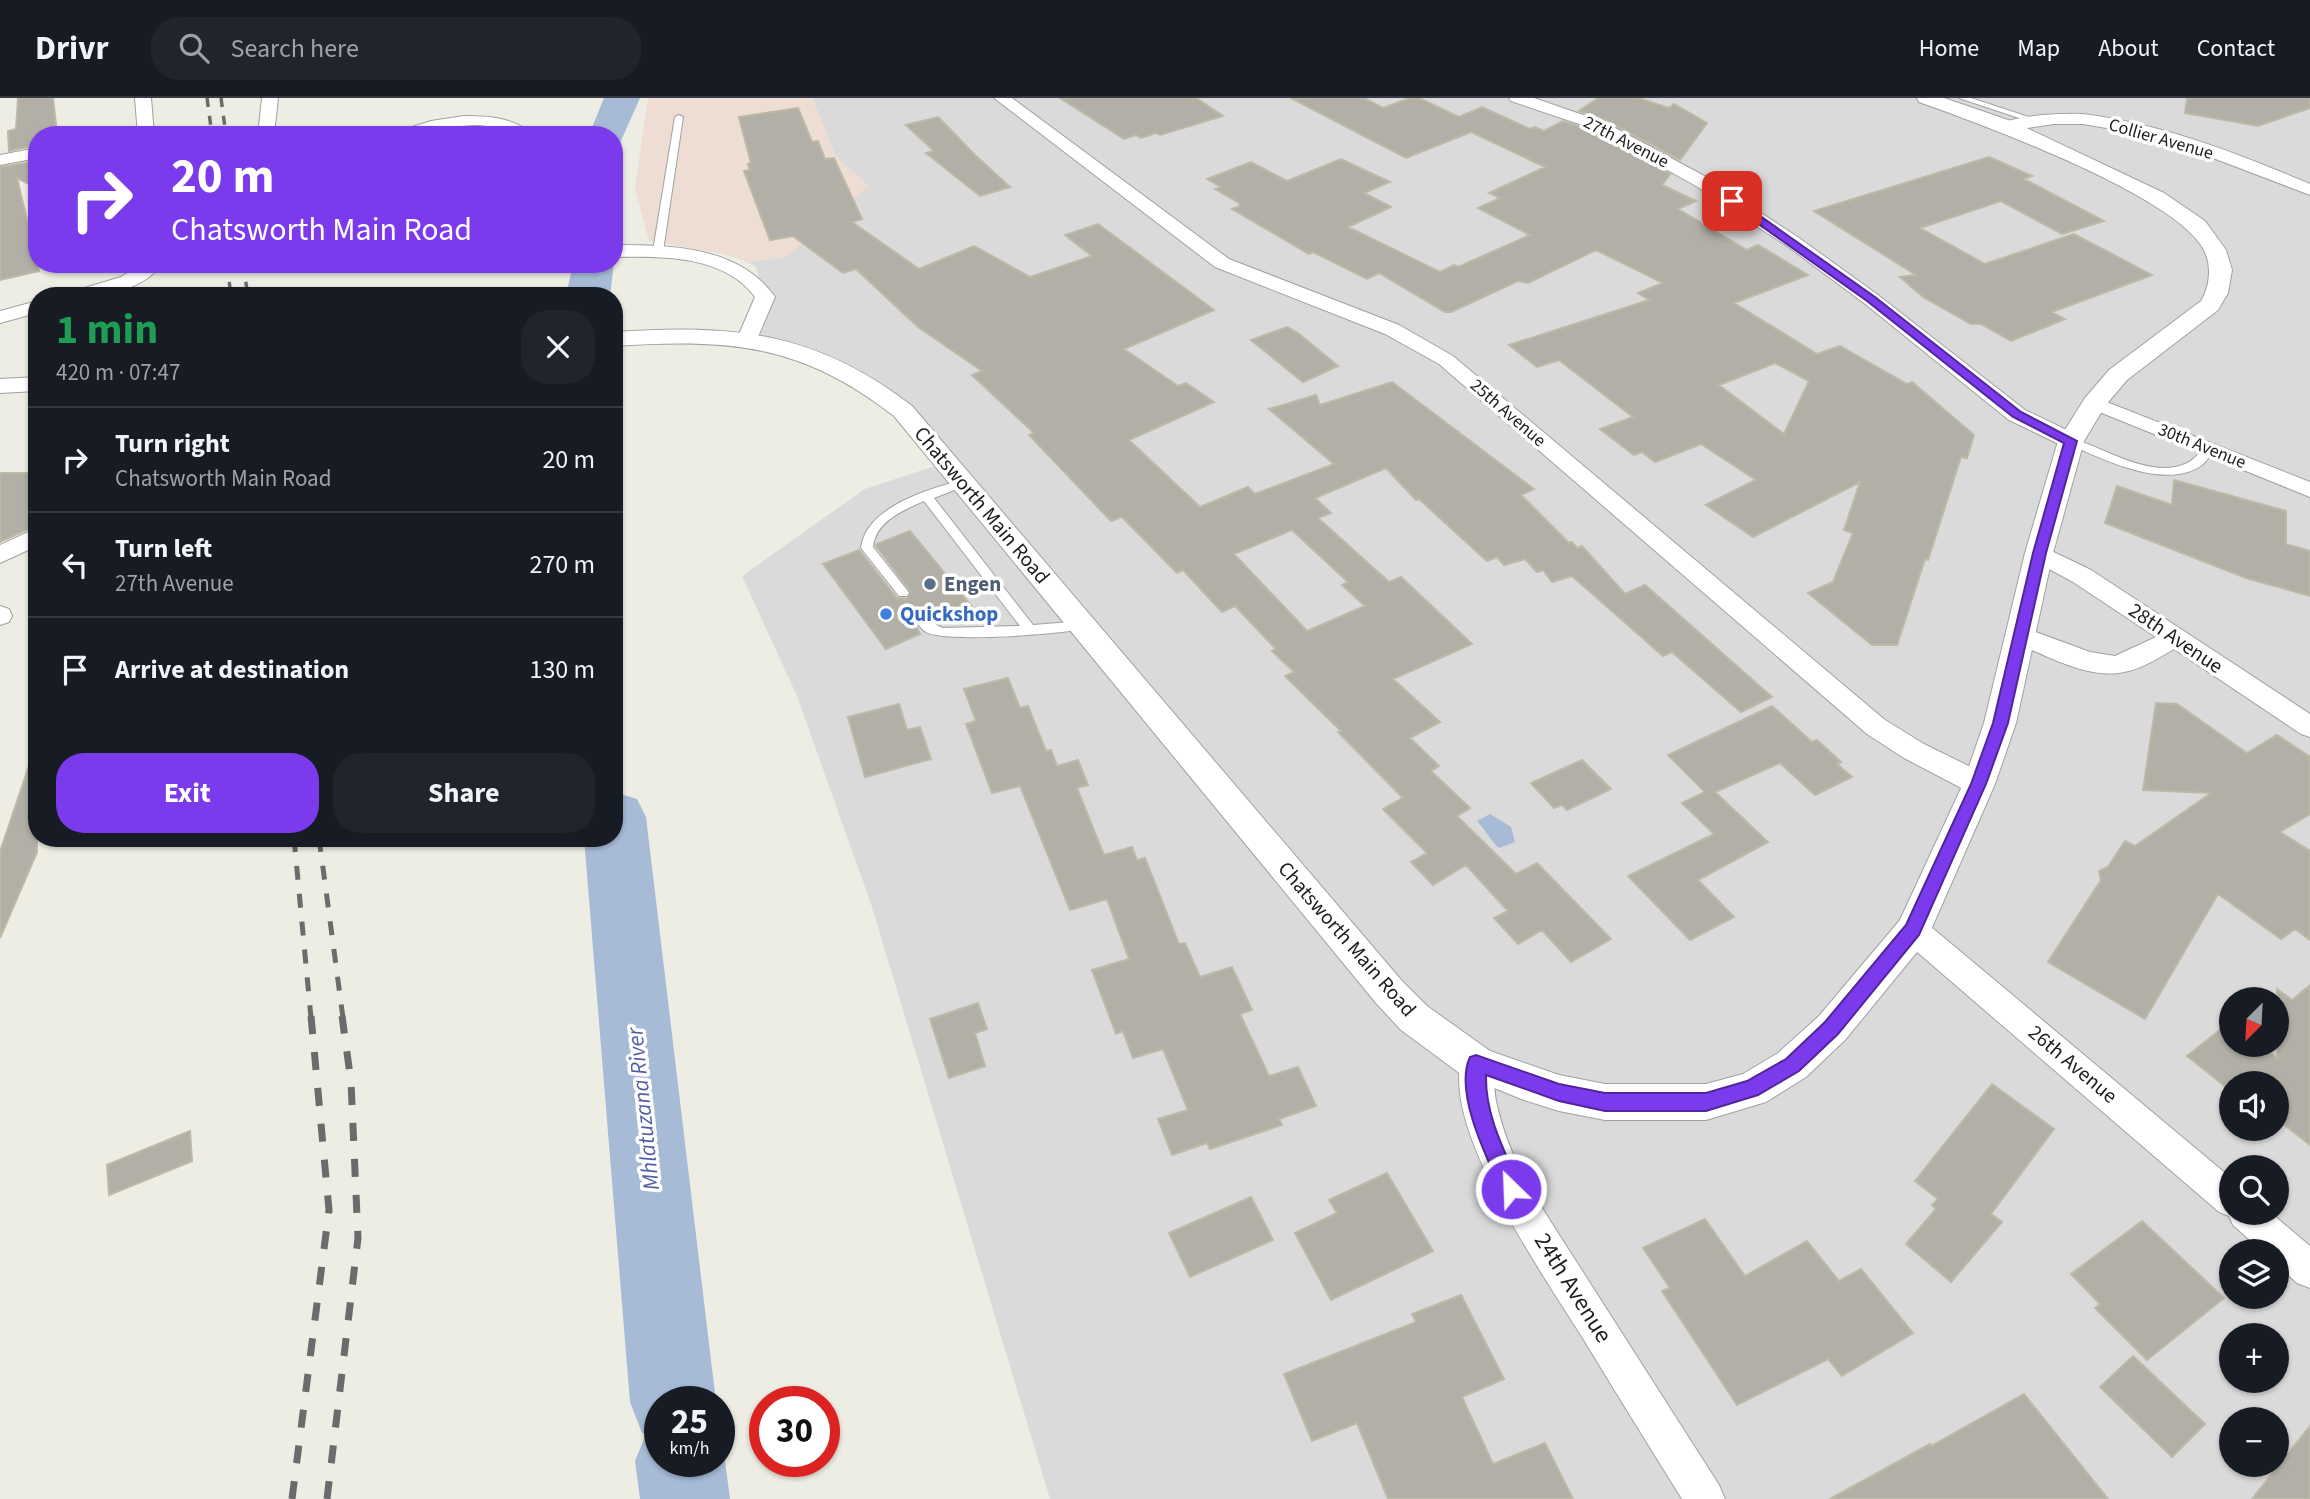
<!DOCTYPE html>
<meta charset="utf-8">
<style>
:root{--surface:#171b24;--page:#20242c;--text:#f1f3f6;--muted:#9ea1a6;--line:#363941;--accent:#7c3aed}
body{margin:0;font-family:"Source Sans 3",sans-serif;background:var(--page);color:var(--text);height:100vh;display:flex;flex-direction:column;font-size:26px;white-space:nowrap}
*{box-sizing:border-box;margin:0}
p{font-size:23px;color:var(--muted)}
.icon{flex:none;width:38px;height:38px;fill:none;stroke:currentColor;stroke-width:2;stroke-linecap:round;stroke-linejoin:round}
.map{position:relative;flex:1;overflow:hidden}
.details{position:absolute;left:28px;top:189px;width:595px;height:560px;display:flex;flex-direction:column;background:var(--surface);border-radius:28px;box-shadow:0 2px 5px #0004}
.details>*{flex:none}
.hud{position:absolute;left:28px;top:28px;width:595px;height:147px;border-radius:28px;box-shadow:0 2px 5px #0004;background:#7c3aed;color:#fff;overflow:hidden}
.needle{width:46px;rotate:204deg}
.tools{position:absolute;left:2219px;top:889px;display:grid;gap:14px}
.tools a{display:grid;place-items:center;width:70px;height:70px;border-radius:50%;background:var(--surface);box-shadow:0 2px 5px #0004;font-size:35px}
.speed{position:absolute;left:644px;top:1288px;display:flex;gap:14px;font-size:35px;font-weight:700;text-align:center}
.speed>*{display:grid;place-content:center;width:91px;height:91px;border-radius:50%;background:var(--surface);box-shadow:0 2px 5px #0004;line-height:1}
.speed small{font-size:18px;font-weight:400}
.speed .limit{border:10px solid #d22;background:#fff;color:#111}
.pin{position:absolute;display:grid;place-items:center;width:60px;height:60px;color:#fff;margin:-30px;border-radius:14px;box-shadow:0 4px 10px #0006}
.me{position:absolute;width:77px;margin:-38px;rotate:336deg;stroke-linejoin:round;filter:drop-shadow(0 0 5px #0008)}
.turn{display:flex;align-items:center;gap:24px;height:147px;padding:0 28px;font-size:32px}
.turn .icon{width:91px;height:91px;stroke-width:2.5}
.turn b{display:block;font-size:49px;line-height:60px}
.round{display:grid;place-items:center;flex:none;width:74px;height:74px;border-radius:28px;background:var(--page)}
.head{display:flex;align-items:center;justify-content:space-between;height:119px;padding:0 28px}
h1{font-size:42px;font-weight:700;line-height:52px;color:#1e9e55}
.action{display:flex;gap:14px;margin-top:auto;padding:14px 28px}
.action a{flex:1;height:80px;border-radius:28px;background:var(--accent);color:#fff;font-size:28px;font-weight:700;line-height:80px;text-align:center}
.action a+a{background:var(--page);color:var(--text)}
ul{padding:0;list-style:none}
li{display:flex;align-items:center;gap:21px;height:105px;padding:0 28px;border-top:2px solid var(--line)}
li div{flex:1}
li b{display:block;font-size:26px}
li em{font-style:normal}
header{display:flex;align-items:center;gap:42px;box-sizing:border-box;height:98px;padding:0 35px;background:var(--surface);border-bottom:2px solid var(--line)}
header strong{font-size:33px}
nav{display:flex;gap:38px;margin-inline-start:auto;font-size:24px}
.search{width:490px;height:63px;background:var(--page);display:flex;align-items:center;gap:18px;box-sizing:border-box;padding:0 24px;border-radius:28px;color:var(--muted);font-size:26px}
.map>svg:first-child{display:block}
</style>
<header>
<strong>Drivr</strong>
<div class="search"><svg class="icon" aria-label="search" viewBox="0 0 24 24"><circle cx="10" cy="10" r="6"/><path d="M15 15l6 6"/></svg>Search here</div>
<nav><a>Home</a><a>Map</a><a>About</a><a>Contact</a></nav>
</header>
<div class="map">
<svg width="2310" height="1401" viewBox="0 0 2310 1401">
<rect width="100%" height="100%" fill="#edede3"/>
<path fill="#dbdada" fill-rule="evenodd" d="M 812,0 L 2310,0 L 2310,1401 L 1050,1401 L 871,806 L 797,598 L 742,478 L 865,391 L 944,365 L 877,292 L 747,242 L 760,185 L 756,169 L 748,164 L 786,159 L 835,57 ZM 2231,901 L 2277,901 L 2277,947 L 2231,947 ZM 2231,985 L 2277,985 L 2277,1031 L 2231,1031 ZM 2231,1069 L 2277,1069 L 2277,1115 L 2231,1115 ZM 2231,1153 L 2277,1153 L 2277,1199 L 2231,1199 ZM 2231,1237 L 2277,1237 L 2277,1283 L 2231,1283 ZM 2231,1321 L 2277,1321 L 2277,1367 L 2231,1367 Z"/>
<path fill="#edddd3" d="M 648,0 L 812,0 L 835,57 L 869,88 L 786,159 L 748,164 L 724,156 L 649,143 L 635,90 Z"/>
<path fill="#a7bbd7" d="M 1490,716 L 1511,729 L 1515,744 L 1499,750 C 1494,747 1484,730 1477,723 Z"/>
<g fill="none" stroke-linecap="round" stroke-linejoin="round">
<path fill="#a7bbd7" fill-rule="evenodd" d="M 604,0 L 640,0 L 620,45 L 614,46 L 614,37 L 589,37 Z
M 573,166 L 614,165 L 610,198 L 566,198 Z
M 614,694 L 637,701 L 646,719 L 716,1304 L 660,1304 L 660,1363 L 719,1363 L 719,1350 L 725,1363 L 730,1401 L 640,1401 L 635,1363 L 646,1336 L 642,1335 L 630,1304 L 584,740 L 614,740 Z"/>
</g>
<path fill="#b2b0a6" stroke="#bdb9a7" stroke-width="2" fill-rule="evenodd" d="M 18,0 L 53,0 L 57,35 L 37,37 L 37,47 L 9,53 L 8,33 L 16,31 Z
M 1060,0 L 1196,0 L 1223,18 L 1160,37 L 1156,35 L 1141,40 L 1136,37 L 1124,41 Z
M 1291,0 L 1364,0 L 1383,10 L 1410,0 L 1419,0 L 1459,19 L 1482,9 L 1530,31 L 1535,29 L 1544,33 L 1563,23 L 1593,33 L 1670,76 L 1662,87 L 1696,103 L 1678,111 L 1747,152 L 1758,147 L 1808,177 L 1734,205 L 1817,256 L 1840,248 L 1907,286 L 1912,284 L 1974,337 L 1967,360 L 1961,359 L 1928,462 L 1925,461 L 1897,547 L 1872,547 L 1808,495 L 1833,484 L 1853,435 L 1844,432 L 1860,384 L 1753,439 L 1706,407 L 1756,382 L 1701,346 L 1655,364 L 1642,354 L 1634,357 L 1600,331 L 1633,319 L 1559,262 L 1537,269 L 1509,247 L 1649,202 L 1638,195 L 1663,185 L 1596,152 L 1528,185 L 1518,183 L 1451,214 L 1445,214 L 1379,175 L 1367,181 L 1313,154 L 1309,156 L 1232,111 L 1240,108 L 1239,105 L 1215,91 L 1221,89 L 1207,81 L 1251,64 L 1287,83 L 1341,61 L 1390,84 L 1364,95 L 1391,109 L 1348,129 L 1440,174 L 1454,167 L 1458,169 L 1530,137 L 1478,110 L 1500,100 L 1489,95 L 1545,69 L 1471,34 L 1406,60 ZM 1775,265 L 1809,283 L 1784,336 L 1719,287 Z
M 1598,0 L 1638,0 L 1669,10 L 1674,6 L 1707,25 L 1680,62 L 1607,23 L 1579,13 Z
M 2187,0 L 2310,0 L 2310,10 L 2258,28 L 2185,15 Z
M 798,10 L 812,44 L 818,43 L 825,61 L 834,60 L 862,121 L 852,124 L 919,171 L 974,148 L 1030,179 L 1092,158 L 1065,137 L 1098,126 L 1214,212 L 1124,251 L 1178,288 L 1186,285 L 1214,304 L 1129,342 L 1200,409 L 1248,389 L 1255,396 L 1334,366 L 1269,311 L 1316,297 L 1320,307 L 1392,284 L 1534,391 L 1521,397 L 1569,445 L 1572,444 L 1577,450 L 1582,448 L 1625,496 L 1645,487 L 1772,599 L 1741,614 L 1672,554 L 1663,558 L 1572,478 L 1552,484 L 1543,472 L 1537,474 L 1525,461 L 1504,467 L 1497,459 L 1487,463 L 1419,401 L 1416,402 L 1386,370 L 1315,400 L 1331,415 L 1318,420 L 1389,484 L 1401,479 L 1472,546 L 1393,581 L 1440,624 L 1410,640 L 1439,668 L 1431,673 L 1470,710 L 1457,718 L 1516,776 L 1537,765 L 1611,841 L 1571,864 L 1542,832 L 1518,846 L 1494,820 L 1508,813 L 1466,767 L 1433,787 L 1411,764 L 1427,755 L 1383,711 L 1403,700 L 1338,634 L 1341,633 L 1285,578 L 1294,574 L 1272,553 L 1276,551 L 1235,508 L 1222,514 L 1183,472 L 1177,475 L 1122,419 L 1111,423 L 1029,337 L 1034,335 L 972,277 L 982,273 L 918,229 L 856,171 L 843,175 L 793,138 L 770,142 L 744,73 L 750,72 L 748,66 L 751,65 L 739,19 ZM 1292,432 L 1348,484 L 1342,487 L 1365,508 L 1307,533 L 1234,456 Z
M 938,19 L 976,58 L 1010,89 L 980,98 L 926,55 L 934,53 L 906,27 Z
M 1989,59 L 2032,78 L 2024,81 L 2104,123 L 2062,136 L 2001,103 L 1920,130 L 1985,166 L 2074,136 L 2152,177 L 2052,214 L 2065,221 L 2011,243 L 1981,226 L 1971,226 L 1923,199 L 1900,179 L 1916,177 L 1814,113 Z
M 37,63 L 37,90 L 17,80 L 39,173 L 0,182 L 0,69 Z
M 1287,229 L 1298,235 L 1338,268 L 1303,284 L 1251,242 Z
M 0,375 L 37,375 L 37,427 L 0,444 Z
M 2174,382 L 2286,413 L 2286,446 L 2310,453 L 2310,498 L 2246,480 L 2105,425 L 2117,388 L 2172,407 Z
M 910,433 L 974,511 L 939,525 L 926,517 L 918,516 L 914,523 L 920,536 L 886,551 L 823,466 L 859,452 L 897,500 L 907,501 L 911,494 L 876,448 L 877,446 Z
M 1008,580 L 1020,610 L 1028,608 L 1046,653 L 1051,652 L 1057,668 L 1078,662 L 1088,687 L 1077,690 L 1104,757 L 1132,749 L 1137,762 L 1145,760 L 1179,846 L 1185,845 L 1200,879 L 1232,869 L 1252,912 L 1240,916 L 1269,978 L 1298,969 L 1316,1008 L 1279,1021 L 1282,1027 L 1210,1051 L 1207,1045 L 1172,1057 L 1158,1021 L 1188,1012 L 1163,951 L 1133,960 L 1123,933 L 1116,936 L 1092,872 L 1129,861 L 1107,801 L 1070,812 L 1020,688 L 992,695 L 966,626 L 976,623 L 964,591 Z
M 2156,605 L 2177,606 L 2247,655 L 2277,637 L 2310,659 L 2310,716 L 2280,734 L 2310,753 L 2310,842 L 2295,831 L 2281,841 L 2218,796 L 2145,921 L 2048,864 L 2101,782 L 2099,773 L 2108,769 L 2125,743 L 2135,748 L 2211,695 L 2143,692 Z
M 899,606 L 907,632 L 920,629 L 931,661 L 865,679 L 848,619 Z
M 1772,608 L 1812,644 L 1817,642 L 1841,664 L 1837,666 L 1852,679 L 1815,697 L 1780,665 L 1715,694 L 1768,744 L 1698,782 L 1734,819 L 1690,842 L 1628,778 L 1714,736 L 1682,705 L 1705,694 L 1668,657 Z
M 32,659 L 37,660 L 37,754 L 0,840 L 0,754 Z
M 1582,662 L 1611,691 L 1567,712 L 1562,707 L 1554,710 L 1531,685 Z
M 2310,887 L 2310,1047 L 2277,1021 L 2277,985 L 2231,985 L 2226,989 L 2187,958 L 2231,923 L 2231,947 L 2261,947 L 2277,960 L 2277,891 L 2292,902 Z
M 978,905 L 987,931 L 975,935 L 985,968 L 949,980 L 930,921 Z
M 1992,986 L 2054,1031 L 1991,1116 L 2002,1124 L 1951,1184 L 1906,1146 L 1936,1111 L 1932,1107 L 1938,1101 L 1915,1083 Z
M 190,1033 L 192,1063 L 109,1097 L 107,1067 Z
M 1387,1075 L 1433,1153 L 1331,1202 L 1295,1135 L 1337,1115 L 1329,1102 Z
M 1251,1099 L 1273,1142 L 1190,1179 L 1169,1135 Z
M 1705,1121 L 1745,1178 L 1807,1143 L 1839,1183 L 1861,1171 L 1913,1235 L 1842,1278 L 1828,1261 L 1737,1307 L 1662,1193 L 1670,1190 L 1643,1150 Z
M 2142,1123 L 2224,1200 L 2147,1262 L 2095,1210 L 2100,1206 L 2071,1176 Z
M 1461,1197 L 1504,1281 L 1462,1299 L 1493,1366 L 1545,1345 L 1573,1401 L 1388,1401 L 1357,1325 L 1312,1343 L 1284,1276 L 1416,1224 L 1412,1216 Z
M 2133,1258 L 2205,1326 L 2172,1359 L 2100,1289 Z
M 2024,1296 L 2108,1401 L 1830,1401 L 1930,1346 L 1931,1348 Z
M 2310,1328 L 2310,1401 L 2252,1401 Z"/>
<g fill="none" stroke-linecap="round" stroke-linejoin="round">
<g stroke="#a1a1a1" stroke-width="2">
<path id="service" d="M 1959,0 L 1971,0 L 2041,23 L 2034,25 Z
M 679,17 L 683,19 L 663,153 L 658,156 L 653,153 L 675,19 Z
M 2071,340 C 2104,350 2151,381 2185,366 C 2196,362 2200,351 2210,347 L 2215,350 C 2212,355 2207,363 2202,367 C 2167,393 2101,361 2067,345 L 2066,343 Z
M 963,382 L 967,383 L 967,387 L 934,400 L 1033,527 L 1083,523 L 1089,527 L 1087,530 C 1064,536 944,545 926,534 C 922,532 918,526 916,522 L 918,519 C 928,516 932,527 943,530 L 1020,528 L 924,403 C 902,413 876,423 873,449 L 907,492 L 909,495 L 907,498 L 899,498 L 861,450 C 866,409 928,391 963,382 Z"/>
</g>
<g stroke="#a1a1a1" stroke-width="2">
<path id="minor" d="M 135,0 L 151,0 L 154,37 L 138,37 Z
M 262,0 L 278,0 L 274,37 L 258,37 Z
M 994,0 L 1012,0 L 1229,161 L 1399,227 L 1453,258 L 1885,622 L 1924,646 L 1989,678 L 1993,686 L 1989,694 L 1979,697 L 1969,694 L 1904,660 L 1867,636 L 1439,266 L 1385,236 L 1215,169 Z
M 1509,0 L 1534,0 L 1606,25 L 1708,80 L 1799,140 L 1878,197 L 2025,312 L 2079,338 L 2082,343 L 2079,348 L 2063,348 L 2009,322 L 1864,205 L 1787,148 L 1696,88 L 1594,31 L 1511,3 Z
M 2083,16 C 2162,26 2237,55 2310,86 L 2310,97 L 2192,52 L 2136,35 L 2083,26 L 2054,26 L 2007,33 L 1999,28 C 2011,17 2065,15 2083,16 Z
M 464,18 C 487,18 515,19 532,37 C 512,37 497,28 477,27 C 449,27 422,37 394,37 L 396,34 L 431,23 Z
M 37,50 L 37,60 L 0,67 L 0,57 Z
M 614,147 C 671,147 739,148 775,199 L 757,241 L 754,245 L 740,245 L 737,241 L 755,199 C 724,157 662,158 614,159 Z
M 142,166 L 162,166 C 140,195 102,198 69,198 L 71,194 L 121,179 Z
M 37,203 L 37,215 L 0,225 L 0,213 Z
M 2094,299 L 2310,384 L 2310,399 L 2087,309 L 2083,305 L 2087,301 Z
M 37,430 L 37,448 L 0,465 L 0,447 Z
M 2039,447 L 2091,472 L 2310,616 L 2310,639 L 2301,636 L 2174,551 C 2158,560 2142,571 2124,574 C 2088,582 2046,557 2013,544 L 2009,538 L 2013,532 L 2022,529 L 2090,554 L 2115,558 L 2156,539 L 2073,484 L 2031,461 L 2027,455 L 2031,449 Z
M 0,508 L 9,511 L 12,518 L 9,524 L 0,527 Z
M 1913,819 L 1924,823 L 2231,1080 L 2231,1115 L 2271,1115 L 2310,1148 L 2310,1190 L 2297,1185 L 2277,1167 L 2277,1153 L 2262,1153 L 2233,1127 L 2229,1118 L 2219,1114 L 1902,841 L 1898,832 L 1902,823 Z
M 1476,950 L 1488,955 C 1495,970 1493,986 1496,1003 C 1502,1032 1513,1058 1526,1085 L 1719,1387 L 1725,1401 L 1682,1401 C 1649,1348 1616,1295 1584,1242 C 1548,1184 1434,1022 1464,955 Z"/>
</g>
<g stroke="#a1a1a1" stroke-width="2">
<path id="tertiary" d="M 1917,0 L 1944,0 L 2014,24 L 2164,95 L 2205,123 L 2226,152 L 2232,172 L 2228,195 L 2218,212 L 2127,282 L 2105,308 L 2084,343 L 2053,455 L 2016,625 L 1995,686 L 1926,843 L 1845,942 L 1806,979 L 1766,1004 L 1706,1022 L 1605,1022 L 1559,1013 L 1524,1002 L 1462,977 L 1401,932 L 1376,905 L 894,318 C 800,245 730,241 614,248 L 614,234 C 733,226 815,233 912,308 L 1402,883 L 1427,908 L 1490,953 L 1559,977 L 1605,986 L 1706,986 L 1743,976 L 1778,955 L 1819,918 L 1900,822 L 1963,686 L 1984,625 L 2025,455 L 2058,343 L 2085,300 L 2109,272 L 2201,203 C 2210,188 2212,168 2204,152 C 2175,97 1981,26 1919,4 Z
M 37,279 L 37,293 L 0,295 L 0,281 Z"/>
</g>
<use href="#service" fill="#fff" fill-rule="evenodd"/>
<use href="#minor" fill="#fff" fill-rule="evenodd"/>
<use href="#tertiary" fill="#fff" fill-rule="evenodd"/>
<path stroke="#6b6b6b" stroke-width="3.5" stroke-dasharray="9 9" stroke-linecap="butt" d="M 207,0 L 212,37
M 221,0 L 226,37
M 227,166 L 231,198
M 243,166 L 248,198"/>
<path stroke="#6b6b6b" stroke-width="5" stroke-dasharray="14 14" stroke-linecap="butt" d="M 294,740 L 311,920
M 319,740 L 343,920"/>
<path stroke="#6b6b6b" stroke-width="7" stroke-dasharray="18 18" stroke-linecap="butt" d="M 292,1401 L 329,1112 L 311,918
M 327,1401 L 358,1140 L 351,984 L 342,918"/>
</g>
<path fill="#7c3aed" stroke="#51269a" stroke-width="2" d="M 1729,101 L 1736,101 L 1875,199 L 2021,314 L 2077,343 L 2046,455 L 2008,625 L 1986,686 L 1919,837 L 1838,936 L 1799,973 L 1758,997 L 1706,1013 L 1605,1013 L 1559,1003 L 1486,977 C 1485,1018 1505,1054 1521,1091 L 1518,1098 L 1511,1101 L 1504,1098 C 1489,1064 1453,995 1470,959 L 1476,957 L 1559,986 L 1605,995 L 1706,995 L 1747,983 L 1786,961 L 1825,924 L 1906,827 L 1971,686 L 1993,625 L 2033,455 L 2064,345 L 2013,319 L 1867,203 L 1729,105 Z"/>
<circle fill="#5c6f8a" stroke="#fff" stroke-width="2.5" cx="930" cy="486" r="7"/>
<circle fill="#3f7fe0" stroke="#fff" stroke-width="2.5" cx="886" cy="516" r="7"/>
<g text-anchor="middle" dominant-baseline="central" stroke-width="7" stroke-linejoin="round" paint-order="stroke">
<g font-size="18" fill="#1d1d1d" stroke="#fff">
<text transform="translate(2161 41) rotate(16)">Collier Avenue</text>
<text transform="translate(1626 44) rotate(27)">27th Avenue</text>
<text transform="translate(1508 315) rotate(41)">25th Avenue</text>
<text transform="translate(2202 348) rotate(22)">30th Avenue</text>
</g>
<g font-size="21" fill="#1d1d1d" stroke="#fff">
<text transform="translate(982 407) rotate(50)">Chatsworth Main Road</text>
<text transform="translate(2176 540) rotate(34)">28th Avenue</text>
<text transform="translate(1347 841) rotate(49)">Chatsworth Main Road</text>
<text transform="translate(2073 966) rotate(40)">26th Avenue</text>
</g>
<g font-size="21" font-weight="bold" fill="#4e5e75" stroke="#fff" text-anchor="start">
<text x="944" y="486">Engen</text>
</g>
<g font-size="21" font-weight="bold" fill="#366cbe" stroke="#fff" text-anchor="start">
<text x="900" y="516">Quickshop</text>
</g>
<g font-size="23" font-style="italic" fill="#515ea4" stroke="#fff">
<text transform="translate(643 1011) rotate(-96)">Mhlatuzana River</text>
</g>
<g font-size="24" fill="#1d1d1d" stroke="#fff">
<text transform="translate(1573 1190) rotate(58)">24th Avenue</text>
</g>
</g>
</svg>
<div class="tools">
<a><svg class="needle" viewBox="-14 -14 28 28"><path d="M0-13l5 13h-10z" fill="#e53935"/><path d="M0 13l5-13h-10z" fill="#9ea1a6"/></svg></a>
<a><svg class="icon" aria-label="sound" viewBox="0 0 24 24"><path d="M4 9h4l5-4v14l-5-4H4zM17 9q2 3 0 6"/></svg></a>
<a><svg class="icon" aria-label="search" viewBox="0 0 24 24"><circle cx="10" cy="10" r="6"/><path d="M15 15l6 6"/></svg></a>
<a><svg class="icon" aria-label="layers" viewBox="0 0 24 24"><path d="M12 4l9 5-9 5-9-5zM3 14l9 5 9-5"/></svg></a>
<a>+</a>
<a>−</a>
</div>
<div class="speed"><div>25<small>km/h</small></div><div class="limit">30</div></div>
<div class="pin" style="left:1732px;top:103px;background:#d93025"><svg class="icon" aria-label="arrive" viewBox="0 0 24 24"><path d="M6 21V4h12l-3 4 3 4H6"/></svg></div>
<svg class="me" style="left:1511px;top:1091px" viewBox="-20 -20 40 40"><circle r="17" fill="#7c3aed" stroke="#fff" stroke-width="3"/><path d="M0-11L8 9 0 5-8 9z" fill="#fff"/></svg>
<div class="hud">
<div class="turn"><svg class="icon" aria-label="right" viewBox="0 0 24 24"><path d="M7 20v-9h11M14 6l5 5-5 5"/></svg><div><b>20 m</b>Chatsworth Main Road</div></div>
</div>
<section class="details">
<div class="head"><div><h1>1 min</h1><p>420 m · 07:47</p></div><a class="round"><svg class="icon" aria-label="close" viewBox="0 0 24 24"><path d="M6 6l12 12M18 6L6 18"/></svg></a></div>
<ul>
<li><svg class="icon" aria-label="right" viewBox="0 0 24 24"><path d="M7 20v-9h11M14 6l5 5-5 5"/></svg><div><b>Turn right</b><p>Chatsworth Main Road</p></div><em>20 m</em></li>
<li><svg class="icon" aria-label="left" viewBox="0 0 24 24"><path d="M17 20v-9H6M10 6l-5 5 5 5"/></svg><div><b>Turn left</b><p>27th Avenue</p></div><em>270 m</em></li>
<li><svg class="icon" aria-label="arrive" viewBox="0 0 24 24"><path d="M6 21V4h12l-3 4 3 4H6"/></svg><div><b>Arrive at destination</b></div><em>130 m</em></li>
</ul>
<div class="action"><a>Exit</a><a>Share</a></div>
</section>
</div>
